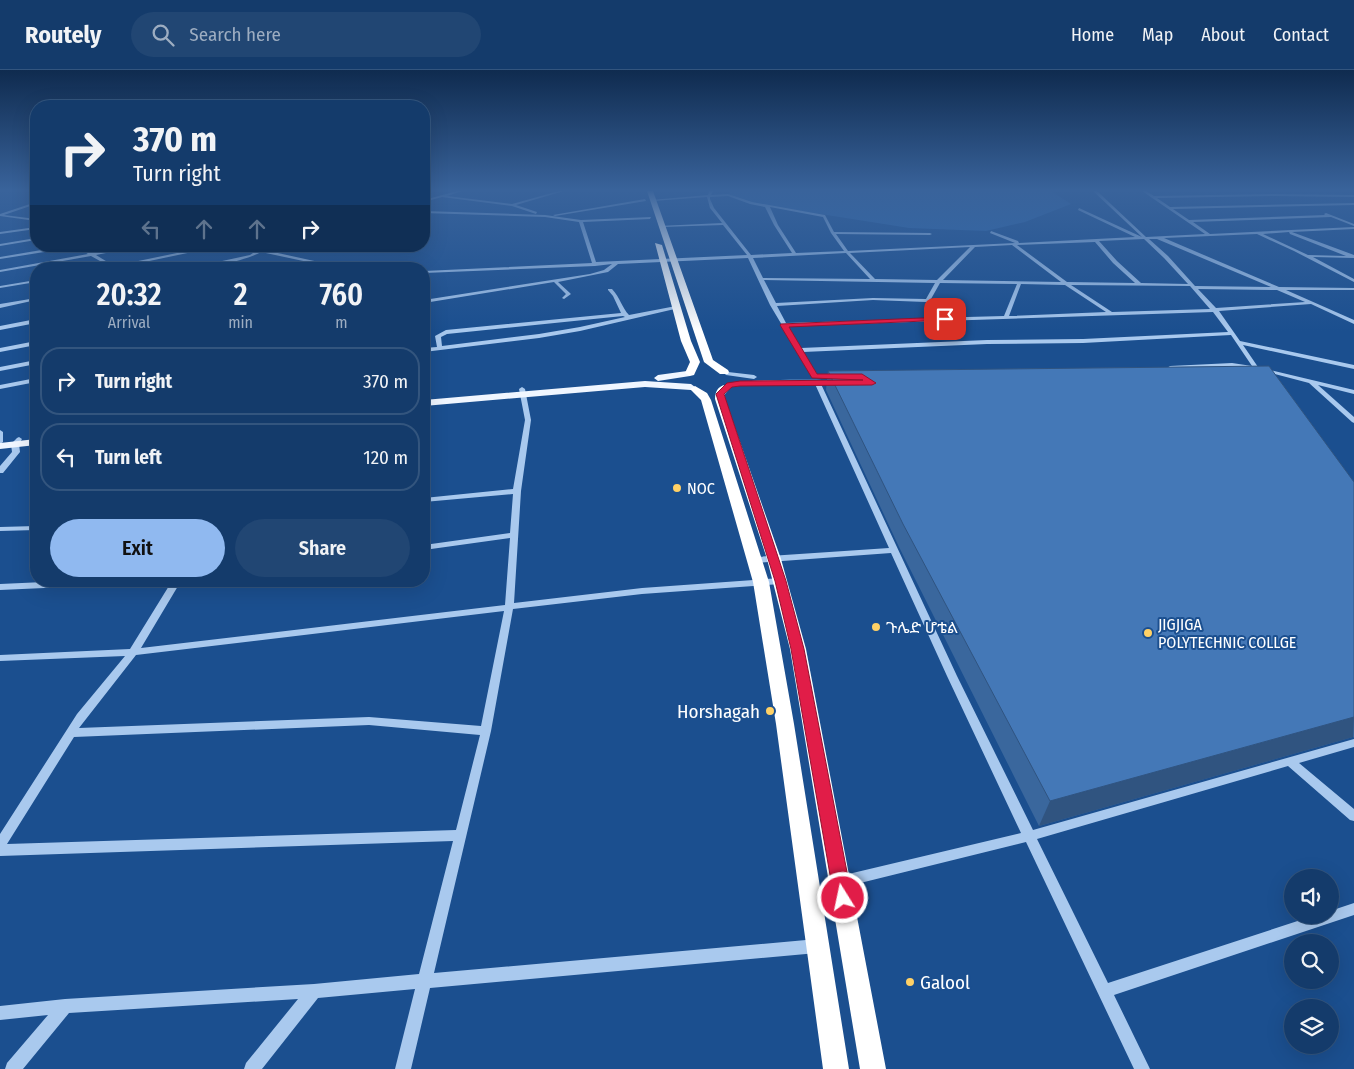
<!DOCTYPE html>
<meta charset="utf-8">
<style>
:root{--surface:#143b6b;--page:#214673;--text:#f1f3f6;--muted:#9dadc1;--line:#33557e;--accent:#90b9f0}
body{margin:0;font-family:"Fira Sans Condensed","Noto Sans Ethiopic",sans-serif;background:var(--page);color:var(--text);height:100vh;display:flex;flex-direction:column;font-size:19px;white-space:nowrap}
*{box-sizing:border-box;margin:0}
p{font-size:16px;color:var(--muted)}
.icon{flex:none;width:28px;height:28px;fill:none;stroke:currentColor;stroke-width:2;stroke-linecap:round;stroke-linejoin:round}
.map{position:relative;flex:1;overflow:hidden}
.side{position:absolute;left:30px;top:192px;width:400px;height:325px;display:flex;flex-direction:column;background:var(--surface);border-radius:20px;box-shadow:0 5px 20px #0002,0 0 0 1px var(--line)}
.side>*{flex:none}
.hud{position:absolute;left:30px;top:30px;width:400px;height:152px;border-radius:20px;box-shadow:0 5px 20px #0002,0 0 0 1px var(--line);background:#143b6b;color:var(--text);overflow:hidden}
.tools{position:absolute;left:1284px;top:799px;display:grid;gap:10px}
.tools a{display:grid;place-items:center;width:55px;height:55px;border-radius:50%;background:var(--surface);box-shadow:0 5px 20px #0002,0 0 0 1px var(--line);font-size:25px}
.pin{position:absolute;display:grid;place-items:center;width:42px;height:42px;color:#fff;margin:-21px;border-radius:10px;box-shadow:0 2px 8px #0006}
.me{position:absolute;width:55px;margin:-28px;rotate:350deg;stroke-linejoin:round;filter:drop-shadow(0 0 4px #0008)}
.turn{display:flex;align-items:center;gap:18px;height:105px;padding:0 20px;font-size:22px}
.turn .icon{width:65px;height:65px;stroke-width:2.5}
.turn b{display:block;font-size:35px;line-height:42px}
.lanes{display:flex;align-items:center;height:48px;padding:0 20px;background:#0003;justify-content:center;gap:25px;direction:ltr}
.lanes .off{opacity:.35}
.eta{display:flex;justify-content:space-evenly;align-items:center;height:85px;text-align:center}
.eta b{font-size:30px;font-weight:600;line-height:35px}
.primary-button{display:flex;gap:10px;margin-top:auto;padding:10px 20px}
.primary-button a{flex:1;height:58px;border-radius:30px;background:var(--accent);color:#111;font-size:20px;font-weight:600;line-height:58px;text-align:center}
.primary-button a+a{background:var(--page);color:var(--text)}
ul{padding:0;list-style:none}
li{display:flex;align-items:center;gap:15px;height:68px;margin:0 10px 8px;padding:0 10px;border:2px solid var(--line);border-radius:20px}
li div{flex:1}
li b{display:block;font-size:19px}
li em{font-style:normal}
header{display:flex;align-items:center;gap:30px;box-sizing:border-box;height:70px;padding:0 25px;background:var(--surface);border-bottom:1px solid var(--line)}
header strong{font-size:24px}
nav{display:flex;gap:28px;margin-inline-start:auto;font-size:18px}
.search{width:350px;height:45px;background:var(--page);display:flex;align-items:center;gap:12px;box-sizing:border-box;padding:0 18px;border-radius:28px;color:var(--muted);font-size:19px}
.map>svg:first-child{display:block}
</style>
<header>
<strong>Routely</strong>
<div class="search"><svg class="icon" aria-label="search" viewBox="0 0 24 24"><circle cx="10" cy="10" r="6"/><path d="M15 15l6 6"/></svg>Search here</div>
<nav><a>Home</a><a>Map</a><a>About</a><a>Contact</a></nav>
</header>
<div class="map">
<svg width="1354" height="999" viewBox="0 0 1354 999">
<rect width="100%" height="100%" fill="#1b4f8f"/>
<path fill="#2e69ad" d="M 731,121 L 1051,121 L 1071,134 L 1025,152 L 986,161 L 909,158 L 745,132 L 729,124 Z"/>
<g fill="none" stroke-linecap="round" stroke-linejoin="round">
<path fill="#a9c9ee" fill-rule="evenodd" d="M 457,121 L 462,121 L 447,126 L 512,134 L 559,121 L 564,121 L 516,135 L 537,142 L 536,144 L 512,136 L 442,127 L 424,132 L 424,130 Z
M 709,121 L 713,121 L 711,125 L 728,124 L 752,132 L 825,145 L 834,162 L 930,163 L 932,164 L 930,165 L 836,164 L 848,181 L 1015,173 L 990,163 L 991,161 L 1018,171 L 1019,173 L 1135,167 L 1078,140 L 1079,138 L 1142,167 L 1093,121 L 1097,121 L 1146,167 L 1205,164 L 1142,121 L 1146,121 L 1154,126 L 1275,124 L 1354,125 L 1354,127 L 1275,126 L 1157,128 L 1170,137 L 1354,133 L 1354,135 L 1173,139 L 1189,150 L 1325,145 L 1324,144 L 1326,143 L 1354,154 L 1354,156 L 1331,147 L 1193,152 L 1210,164 L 1354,157 L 1354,159 L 1292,162 L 1354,185 L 1354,188 L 1313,187 L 1354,209 L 1354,212 L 1294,181 L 1257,164 L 1164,168 L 1279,217 L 1354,218 L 1354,220 L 1286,220 L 1354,250 L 1354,254 L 1311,234 L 1219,241 L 1240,271 L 1354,295 L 1354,299 L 1243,275 L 1258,297 L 1354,320 L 1354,324 L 1318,315 L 1354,347 L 1354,353 L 1352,352 L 1309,313 L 1259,300 L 1232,297 L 1170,300 L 1167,298 L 1170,296 L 1232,293 L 1252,296 L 1231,265 L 1083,273 L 987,274 L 803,282 L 818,306 L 813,307 L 770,235 L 748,188 L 618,194 L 608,202 L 558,212 L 571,224 L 564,229 L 562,228 L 566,224 L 554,212 L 424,233 L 424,230 L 590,204 L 604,200 L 612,194 L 595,196 L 424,203 L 424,201 L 592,193 L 579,152 L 545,147 L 424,143 L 424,141 L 545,145 L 581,150 L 651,147 L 650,149 L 583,152 L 596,192 L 747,185 L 723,155 L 661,157 L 659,156 L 722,153 L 710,138 L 707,127 L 653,131 L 651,130 L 708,125 ZM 728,126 L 750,134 L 765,137 L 774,155 L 792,183 L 751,185 L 714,138 L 710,129 L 710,127 ZM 770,137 L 823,147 L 831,163 L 844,181 L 796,183 L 778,155 ZM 1289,162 L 1290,164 L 1346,186 L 1308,185 L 1263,164 ZM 1144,169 L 1164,188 L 1188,214 L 1141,213 L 1117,191 L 1099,171 ZM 1149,169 L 1157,169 L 1271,217 L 1195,216 L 1168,186 ZM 1095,172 L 1113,193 L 1135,213 L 1067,212 L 1017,175 ZM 1012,175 L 1061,212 L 943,210 L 975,177 ZM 970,177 L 937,210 L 875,209 L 850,183 ZM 846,183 L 870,209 L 763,208 L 753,188 ZM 764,210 L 935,213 L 926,229 L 873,228 L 776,233 ZM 940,213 L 1017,214 L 1004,246 L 930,248 L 931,229 ZM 1021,214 L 1065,215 L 1106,242 L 1009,246 ZM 1071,215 L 1190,216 L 1210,239 L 1112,242 ZM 1198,219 L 1277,220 L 1305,232 L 1216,238 ZM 873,230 L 926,232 L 925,249 L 786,253 L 777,236 ZM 1213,242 L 1228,262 L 1083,269 L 987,270 L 801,278 L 788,256 Z
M 645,129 L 646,131 L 555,146 L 553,145 Z
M 36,132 L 36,134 L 4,145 L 36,149 L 36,151 L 0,146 L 0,144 Z
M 36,157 L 36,159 L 0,164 L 0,162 Z
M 36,168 L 36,170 L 0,176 L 0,174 Z
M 65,176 L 80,176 L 92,183 L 130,176 L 141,176 L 96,185 L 114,196 L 211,176 L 221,176 L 111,199 L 101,199 L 109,196 L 91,186 L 0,202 L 0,200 L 88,184 L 76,177 L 0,189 L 0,187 Z
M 234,176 L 244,176 L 260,179 L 265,176 L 271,176 L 264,180 L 351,199 L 341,199 L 261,182 C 245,191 203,199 185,199 L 250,185 L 256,181 Z
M 36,210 L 36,212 L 0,218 L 0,216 Z
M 608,219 L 612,219 C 620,227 622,238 629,245 L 676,236 L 679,238 L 580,261 L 539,268 L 424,282 L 424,278 L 437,277 L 435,266 L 446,260 L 621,243 L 613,226 L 608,220 ZM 623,246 L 625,247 L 580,257 L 539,264 L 442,276 L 441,267 L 447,264 Z
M 36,228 L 36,230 L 0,238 L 0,234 Z
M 36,249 L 36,253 L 0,260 L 0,256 Z
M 36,271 L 36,275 L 0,282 L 0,278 Z
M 36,290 L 36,294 L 0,301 L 0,297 Z
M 728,302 L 754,305 L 757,307 L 754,309 L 726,305 L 725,304 Z
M 36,308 L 36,312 L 0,319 L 0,315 Z
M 838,310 L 840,311 L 840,313 L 821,314 L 957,606 L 1033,760 L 1354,669 L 1354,677 L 1299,693 L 1354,739 L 1354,751 L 1350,750 L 1288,696 L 1037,769 L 1108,913 L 1316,845 L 1330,845 L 1330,841 L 1354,833 L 1354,845 L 1114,925 L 1150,999 L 1134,999 L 1026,772 L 840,818 L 835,816 L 833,812 L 835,808 L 840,806 L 1021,763 L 947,606 L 891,483 L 755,493 L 751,490 L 755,487 L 889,478 L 815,314 L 749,315 L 729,317 L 726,315 C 739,308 818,310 838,310 Z
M 522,317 L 525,319 L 531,350 L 521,421 L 514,533 L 642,518 L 781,508 L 785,511 L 781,514 L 642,524 L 513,539 L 491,661 L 434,903 L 817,869 L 822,871 L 824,876 L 822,881 L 817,883 L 430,918 L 411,999 L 395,999 L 415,919 L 318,928 L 262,999 L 244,999 L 246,993 L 298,929 L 69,943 L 23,999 L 5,999 L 7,993 L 48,945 L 0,950 L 0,936 L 65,929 L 314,914 L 419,904 L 453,771 L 0,786 L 0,764 L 77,644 L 125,586 L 0,591 L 0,585 L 130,579 L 172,511 L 181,511 L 141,578 L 505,535 L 510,468 L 424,480 L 424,475 L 510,463 L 513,424 L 424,432 L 424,428 L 513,419 L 525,350 L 519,319 ZM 504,541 L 481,656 L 369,647 L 79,658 L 136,585 ZM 369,655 L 480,665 L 456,760 L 7,774 L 74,667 Z
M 0,360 L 3,362 L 3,372 L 0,374 Z
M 19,367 L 22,369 L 19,374 L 20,382 L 3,403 L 0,403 L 0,396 L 12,382 L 11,374 L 17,368 Z
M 36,456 L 36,460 L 0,461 L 0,457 Z
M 66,511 L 137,511 L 133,514 L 0,520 L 0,514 Z"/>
<path fill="#f0f6ff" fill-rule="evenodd" d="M 687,301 L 690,302 L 690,306 L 658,311 L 654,308 L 658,305 Z
M 645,311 L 691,314 L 695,317 L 691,320 L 645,317 L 424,336 L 424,330 Z
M 36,369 L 36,375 L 0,379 L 0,373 Z"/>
<path fill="#fff" fill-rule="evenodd" d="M 647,121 L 653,121 L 713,290 L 728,300 L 729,302 L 728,304 L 720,304 L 704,292 Z
M 655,173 L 662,175 L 691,271 L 700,292 L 694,305 L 690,306 L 685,303 L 690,292 L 681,271 Z
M 725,315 L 730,318 L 725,324 L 725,329 L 781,489 L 806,579 L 886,999 L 860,999 L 790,579 L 767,489 L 715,329 C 715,322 718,316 725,315 Z
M 695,316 L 707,323 L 711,330 L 769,512 L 794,654 L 849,999 L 823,999 L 776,654 L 753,512 L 701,330 L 690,319 Z"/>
</g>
<path fill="#3a679d" d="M 828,301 L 1354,412 L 1354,668 L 1353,667 L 1039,756 L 899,477 L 826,320 Z"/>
<path fill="#305480" d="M 1354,647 L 1353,667 L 1039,756 L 1050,731 Z"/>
<path fill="#4478b7" stroke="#305480" d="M 1269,296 L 1354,412 L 1354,647 L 1050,731 L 903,454 L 828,301 Z"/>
<linearGradient id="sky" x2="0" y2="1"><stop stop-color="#0f2b4f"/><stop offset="0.46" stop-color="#39639b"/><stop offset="1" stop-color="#39639b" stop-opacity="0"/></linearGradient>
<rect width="1354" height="261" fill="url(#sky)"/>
<path fill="#e11d48" stroke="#92132f" d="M 945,247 L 948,249 L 947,250 L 789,257 L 817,304 L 862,304 L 876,313 L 872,315 L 740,316 L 732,317 L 724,324 L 786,511 L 804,579 L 852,828 L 849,834 L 843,836 L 837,834 L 834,828 L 791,579 L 775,511 L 716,324 L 727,313 L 740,311 L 863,310 L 812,308 L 780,255 L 781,254 Z"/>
<g fill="#ffd166" stroke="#1b4f8f" stroke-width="2">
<circle cx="677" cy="418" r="5"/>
<circle cx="876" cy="557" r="5"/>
<circle cx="1148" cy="563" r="5"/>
<circle cx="770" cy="641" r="5"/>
<circle cx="910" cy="912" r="5"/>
</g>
<g text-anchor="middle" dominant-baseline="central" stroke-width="4" stroke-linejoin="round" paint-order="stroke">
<g font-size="16" fill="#fff" stroke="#1b4f8f" text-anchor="start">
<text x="687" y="418">NOC</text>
<text x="1158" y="554">JIGJIGA<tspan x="1158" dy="18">POLYTECHNIC COLLGE</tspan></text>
<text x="886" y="557">ጉሌድ ሆቴል</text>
</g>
<g font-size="19" fill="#fff" stroke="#1b4f8f" text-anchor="end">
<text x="760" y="641">Horshagah</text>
<text x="920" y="912" text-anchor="start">Galool</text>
</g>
</g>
</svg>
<div class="tools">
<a><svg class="icon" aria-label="sound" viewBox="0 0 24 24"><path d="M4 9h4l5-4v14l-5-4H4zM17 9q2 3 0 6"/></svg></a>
<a><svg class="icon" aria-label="search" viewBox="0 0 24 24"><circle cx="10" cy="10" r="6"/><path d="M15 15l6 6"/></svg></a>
<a><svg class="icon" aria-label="layers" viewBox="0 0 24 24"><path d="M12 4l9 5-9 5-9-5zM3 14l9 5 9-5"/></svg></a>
</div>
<div class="pin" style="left:945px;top:249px;background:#d93025"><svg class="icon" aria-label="arrive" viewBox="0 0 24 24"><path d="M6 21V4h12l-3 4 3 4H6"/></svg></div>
<svg class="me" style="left:843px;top:828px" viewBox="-20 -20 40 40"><circle r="17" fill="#e11d48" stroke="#fff" stroke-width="3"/><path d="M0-11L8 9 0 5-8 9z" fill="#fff"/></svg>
<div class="hud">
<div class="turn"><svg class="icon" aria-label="right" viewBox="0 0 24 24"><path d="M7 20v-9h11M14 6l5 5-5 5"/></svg><div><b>370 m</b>Turn right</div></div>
<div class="lanes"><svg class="icon off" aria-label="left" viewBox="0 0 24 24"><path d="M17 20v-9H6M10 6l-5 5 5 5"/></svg><svg class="icon off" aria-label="ahead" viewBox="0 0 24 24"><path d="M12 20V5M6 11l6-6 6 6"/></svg><svg class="icon off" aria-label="ahead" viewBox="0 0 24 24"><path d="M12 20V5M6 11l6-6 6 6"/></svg><svg class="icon" aria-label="right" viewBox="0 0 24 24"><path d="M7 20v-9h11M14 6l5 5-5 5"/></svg></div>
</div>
<section class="side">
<div class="eta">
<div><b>20:32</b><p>Arrival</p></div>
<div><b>2</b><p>min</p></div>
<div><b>760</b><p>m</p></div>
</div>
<ul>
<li><svg class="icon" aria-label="right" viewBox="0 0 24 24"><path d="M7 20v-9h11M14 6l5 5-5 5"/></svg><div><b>Turn right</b></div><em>370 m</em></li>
<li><svg class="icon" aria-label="left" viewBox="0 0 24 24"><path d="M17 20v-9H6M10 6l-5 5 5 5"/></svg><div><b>Turn left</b></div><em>120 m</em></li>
</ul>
<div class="primary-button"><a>Exit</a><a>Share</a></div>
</section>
</div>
